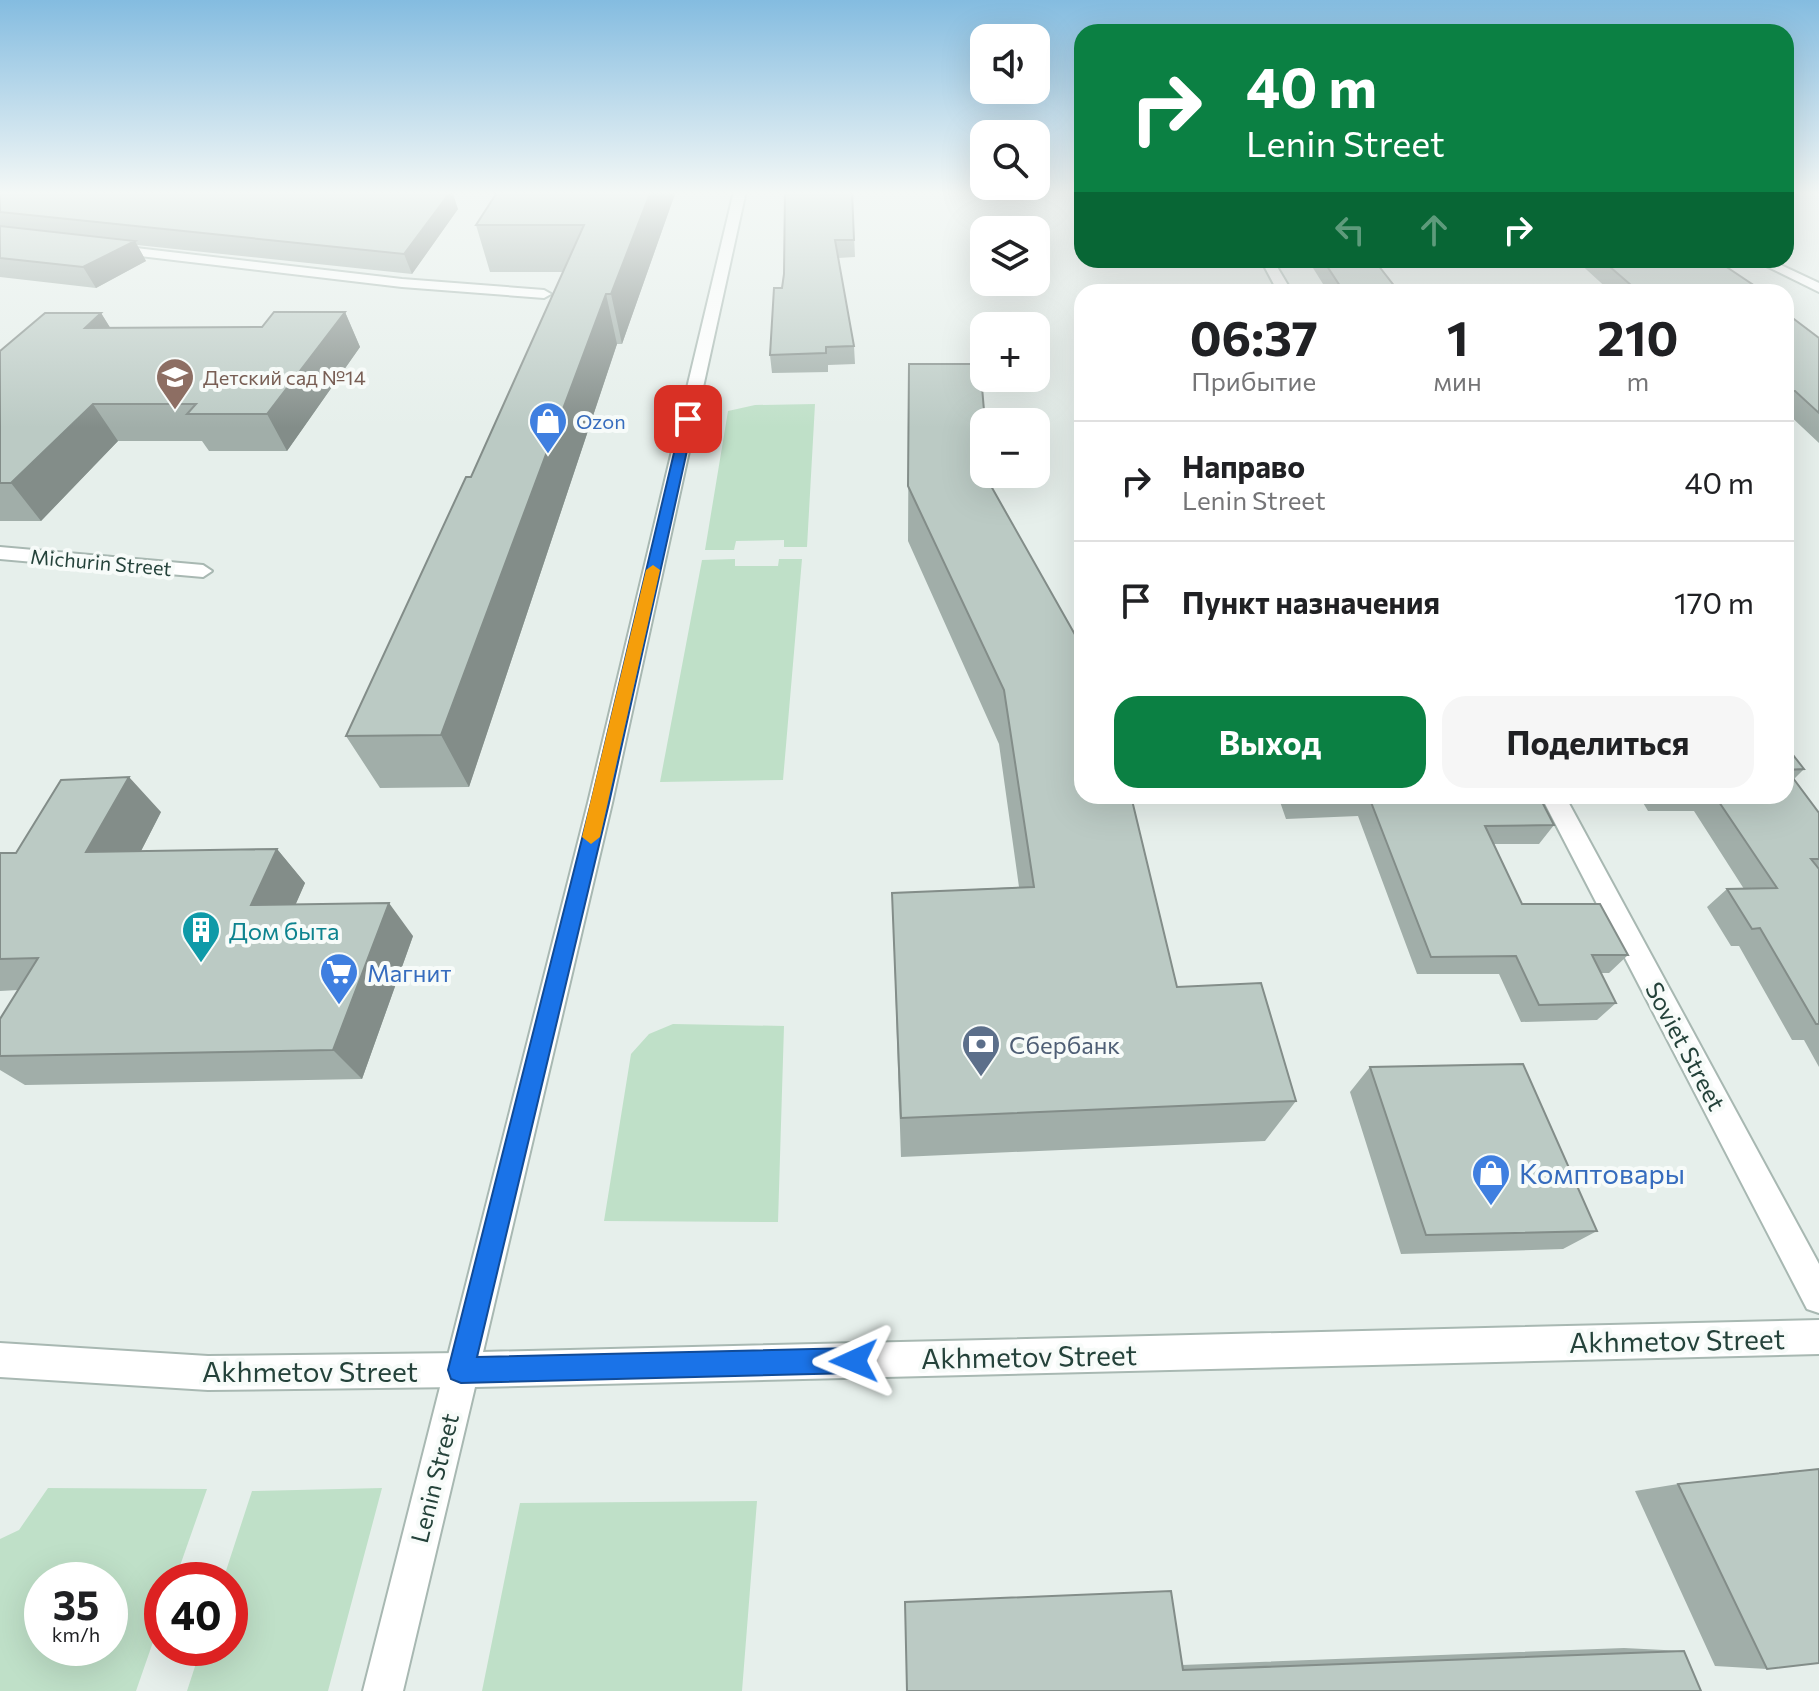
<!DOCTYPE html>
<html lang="ru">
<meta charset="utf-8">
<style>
:root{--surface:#fff;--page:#f6f6f6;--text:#202124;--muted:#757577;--line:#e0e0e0;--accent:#0b8043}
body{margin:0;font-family:Commissioner,sans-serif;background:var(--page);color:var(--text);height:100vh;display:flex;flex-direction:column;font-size:30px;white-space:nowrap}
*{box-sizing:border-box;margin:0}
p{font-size:26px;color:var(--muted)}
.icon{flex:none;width:44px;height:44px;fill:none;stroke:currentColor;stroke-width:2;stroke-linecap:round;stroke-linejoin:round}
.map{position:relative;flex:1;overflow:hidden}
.sheet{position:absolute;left:1074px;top:284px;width:720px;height:520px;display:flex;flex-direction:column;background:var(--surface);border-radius:24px;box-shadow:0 8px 32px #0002}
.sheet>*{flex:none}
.hud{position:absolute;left:1074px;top:24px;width:720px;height:244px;border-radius:24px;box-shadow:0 8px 32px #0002;background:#0b8043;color:#fff;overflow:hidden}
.controls{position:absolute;left:970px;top:24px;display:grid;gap:16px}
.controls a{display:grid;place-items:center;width:80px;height:80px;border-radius:16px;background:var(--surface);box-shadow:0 8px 32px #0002;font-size:40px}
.speed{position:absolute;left:24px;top:1562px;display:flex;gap:16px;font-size:40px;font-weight:700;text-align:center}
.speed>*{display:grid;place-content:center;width:104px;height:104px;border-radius:50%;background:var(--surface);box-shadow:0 8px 32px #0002;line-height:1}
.speed small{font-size:20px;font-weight:400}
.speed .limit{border:12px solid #d22;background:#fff;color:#111}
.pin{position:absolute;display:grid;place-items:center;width:68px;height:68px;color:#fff;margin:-34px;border-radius:16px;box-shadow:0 4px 12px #0006}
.me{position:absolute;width:88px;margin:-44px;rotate:269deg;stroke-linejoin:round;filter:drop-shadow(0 0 6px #0008)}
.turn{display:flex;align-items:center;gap:28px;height:168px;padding:0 40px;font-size:36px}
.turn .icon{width:104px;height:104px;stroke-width:2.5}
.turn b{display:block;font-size:56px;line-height:68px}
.lanes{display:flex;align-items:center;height:76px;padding:0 40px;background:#0003;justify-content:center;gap:40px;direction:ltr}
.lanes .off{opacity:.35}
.eta{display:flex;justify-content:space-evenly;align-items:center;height:136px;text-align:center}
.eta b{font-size:48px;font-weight:700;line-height:56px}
.action{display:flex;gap:16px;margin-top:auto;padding:16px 40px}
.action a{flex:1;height:92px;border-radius:24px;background:var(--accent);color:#fff;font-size:32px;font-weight:700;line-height:92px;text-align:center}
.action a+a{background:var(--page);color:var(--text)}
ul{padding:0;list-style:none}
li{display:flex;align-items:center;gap:24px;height:120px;padding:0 40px;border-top:2px solid var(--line)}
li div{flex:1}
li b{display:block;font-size:30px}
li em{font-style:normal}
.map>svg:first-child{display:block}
</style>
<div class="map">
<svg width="1819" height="1691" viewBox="0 0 1819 1691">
<rect width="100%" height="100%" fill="#e6efeb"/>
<path fill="#bfe0c8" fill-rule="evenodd" d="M 815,404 L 807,547 L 784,547 L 784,540 L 736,541 L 734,550 L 705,550 L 728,411 L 755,405 Z
M 735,559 L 735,566 L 778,566 L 779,559 L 802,559 L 783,780 L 660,782 L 702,560 Z
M 673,1024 L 784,1026 L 778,1222 L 604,1221 L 631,1054 L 649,1034 Z
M 48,1488 L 207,1489 L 175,1580 L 162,1580 L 162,1616 L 136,1691 L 0,1691 L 0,1539 L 19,1530 ZM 42,1580 L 110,1580 L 110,1648 L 42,1648 Z
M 382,1488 L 328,1691 L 187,1691 L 201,1648 L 230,1648 L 230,1580 L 223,1580 L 252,1491 Z
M 757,1501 L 742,1691 L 482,1691 L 520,1503 Z"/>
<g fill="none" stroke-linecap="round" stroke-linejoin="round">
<g stroke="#a8b8b2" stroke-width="4">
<path id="minor" d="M 110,245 L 402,279 L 544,290 L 551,294 L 544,298 L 402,287 L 106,252 L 106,246 Z
M 1261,260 L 1273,260 L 1292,292 L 1278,292 Z
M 0,547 L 203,565 L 212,571 L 203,577 L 0,559 Z
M 1541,796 L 1565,796 L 1819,1264 L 1819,1313 L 1807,1309 Z
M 0,1343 L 208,1356 L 461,1353 L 473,1358 L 478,1370 L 473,1382 L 461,1387 L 208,1390 L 0,1377 Z"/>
</g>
<g stroke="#a8b8b2" stroke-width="4">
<path id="tertiary" d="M 734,191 L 746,191 L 612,803 L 483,1352 L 1819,1320 L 1819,1354 L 475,1387 L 403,1691 L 363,1691 L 588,803 Z
M 1754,260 L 1770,260 L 1819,283 L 1819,292 Z"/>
</g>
<use href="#minor" fill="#fff" fill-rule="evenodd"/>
<use href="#tertiary" fill="#fff" fill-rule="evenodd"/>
</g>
<path fill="#a1aea9" d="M 0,191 L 458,209 L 412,274 L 137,245 L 146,261 L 96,288 L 0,277 Z
M 676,191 L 622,344 L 617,344 L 469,787 L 380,788 L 346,736 L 471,477 L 563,272 L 490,272 L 476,225 Z
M 852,191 L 855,257 L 838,258 L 854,346 L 855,364 L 828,365 L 828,372 L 772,373 L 770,355 Z
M 1308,260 L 1374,260 L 1399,292 L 1328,292 Z
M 1576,260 L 1716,260 L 1764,292 L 1611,292 Z
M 1786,307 L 1790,309 L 1787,313 L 1819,338 L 1819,443 L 1786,412 Z
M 345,312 L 360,347 L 287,451 L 209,451 L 202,441 L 118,441 L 41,521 L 0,521 L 0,351 L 101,313 L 110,328 L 262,327 Z
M 909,364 L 991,486 L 1177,987 L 1296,1101 L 1265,1141 L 901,1157 L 892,893 L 1019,887 L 999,744 L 908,541 Z
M 1786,746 L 1804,769 L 1794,779 L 1819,813 L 1819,1067 L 1804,1040 L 1792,1040 L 1739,946 L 1731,946 L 1707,907 L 1727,889 L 1744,889 L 1694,811 L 1648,811 L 1639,796 L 1786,796 Z
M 1278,796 L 1539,796 L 1554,825 L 1539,844 L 1494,844 L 1522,904 L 1628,955 L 1609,973 L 1601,973 L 1616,1003 L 1597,1020 L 1521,1022 L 1499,974 L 1417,974 L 1358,816 L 1286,819 Z
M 161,812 L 141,851 L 277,849 L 305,883 L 295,905 L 413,936 L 362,1079 L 25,1085 L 0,1070 L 0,1019 L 18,990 L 0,991 L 0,853 L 16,853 Z
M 1370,1067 L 1597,1231 L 1563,1249 L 1401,1254 L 1350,1092 Z
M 1678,1484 L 1767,1669 L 1715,1666 L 1635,1491 Z
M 1624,1648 L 1684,1651 L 907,1691 L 1182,1665 Z"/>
<path fill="#838d89" d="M 451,191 L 452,191 L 458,209 L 412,274 L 404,254 Z
M 651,191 L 676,191 L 622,344 L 611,294 Z
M 135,241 L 146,261 L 96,288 L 83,267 Z
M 606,294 L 617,344 L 469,787 L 441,735 Z
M 345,312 L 360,347 L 287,451 L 267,414 Z
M 101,313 L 123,348 L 85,328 Z
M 93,404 L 118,441 L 41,521 L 11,483 Z
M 129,777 L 161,812 L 123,886 L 86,852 Z
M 277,849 L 305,883 L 281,938 L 251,905 Z
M 389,903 L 413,936 L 362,1079 L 333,1050 Z"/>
<path fill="#bbcac4" stroke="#838d89" stroke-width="2" d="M 0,191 L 451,191 L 404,254 L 0,212 Z
M 498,191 L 651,191 L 611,294 L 606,294 L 441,735 L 346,736 L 466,477 L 471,477 L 584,225 L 476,225 Z
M 785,191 L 852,191 L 854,240 L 835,240 L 854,346 L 826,347 L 826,353 L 770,355 L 774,288 L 782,288 L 784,274 Z
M 0,226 L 135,241 L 83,267 L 0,258 Z
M 1323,260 L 1374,260 L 1399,292 L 1344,292 Z
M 1602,260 L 1716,260 L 1764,292 L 1639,292 Z
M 274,312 L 345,312 L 267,414 L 187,414 L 196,404 L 93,404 L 11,483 L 0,483 L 0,351 L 45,313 L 101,313 L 85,328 L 262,327 Z
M 1786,313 L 1819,338 L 1819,413 L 1795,391 L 1788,391 L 1786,390 Z
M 909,364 L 980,364 L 985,422 L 984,422 L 984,474 L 990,474 L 991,486 L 1082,647 L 1082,796 L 1131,796 L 1177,987 L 1261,983 L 1296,1101 L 901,1118 L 892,893 L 1034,887 L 1004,690 L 908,486 Z
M 1786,746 L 1804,769 L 1787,770 L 1819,813 L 1819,859 L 1811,859 L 1819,869 L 1819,1024 L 1816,1024 L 1760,928 L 1752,929 L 1727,889 L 1777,888 L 1715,796 L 1786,796 Z
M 129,777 L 86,852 L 277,849 L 251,905 L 389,903 L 333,1050 L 0,1056 L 0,1019 L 38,958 L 0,959 L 0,853 L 16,853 L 61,780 Z
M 1294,796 L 1539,796 L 1554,825 L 1485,826 L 1522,904 L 1600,904 L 1628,955 L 1592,955 L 1616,1003 L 1539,1005 L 1516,956 L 1431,957 L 1369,797 L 1295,800 Z
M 1523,1064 L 1597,1231 L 1426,1235 L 1370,1067 Z
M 1819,1469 L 1819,1663 L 1767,1669 L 1678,1484 Z
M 1171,1591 L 1183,1670 L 1684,1651 L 1701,1691 L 907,1691 L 905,1602 Z"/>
<linearGradient id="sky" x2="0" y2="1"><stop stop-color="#84bce0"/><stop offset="0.45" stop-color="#f4f8f6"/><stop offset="1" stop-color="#f4f8f6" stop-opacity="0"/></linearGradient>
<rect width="1819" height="428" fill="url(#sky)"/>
<path fill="#1a73e8" stroke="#114b97" stroke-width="2" d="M 688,416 L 694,419 L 609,803 L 477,1357 L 854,1348 L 863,1352 L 867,1361 L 863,1370 L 854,1373 L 461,1383 L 451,1379 L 448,1370 L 591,803 L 682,419 Z"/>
<path fill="#f59e0b" d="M 653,565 L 660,570 L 600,837 L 591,844 L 582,837 L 646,570 Z"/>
<defs>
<g id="school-pin" transform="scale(2)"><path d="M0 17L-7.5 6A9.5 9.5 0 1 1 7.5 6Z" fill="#8d6e63" stroke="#f7fbf9"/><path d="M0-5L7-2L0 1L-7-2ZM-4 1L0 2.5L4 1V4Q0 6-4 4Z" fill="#fff"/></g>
<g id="shop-pin" transform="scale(2)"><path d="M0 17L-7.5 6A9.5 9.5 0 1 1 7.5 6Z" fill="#3f7fe0" stroke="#f7fbf9"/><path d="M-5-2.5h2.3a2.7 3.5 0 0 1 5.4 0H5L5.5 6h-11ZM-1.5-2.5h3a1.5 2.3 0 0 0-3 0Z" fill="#fff"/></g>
<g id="building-pin" transform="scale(2)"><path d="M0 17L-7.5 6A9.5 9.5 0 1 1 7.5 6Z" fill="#0f9aa8" stroke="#f7fbf9"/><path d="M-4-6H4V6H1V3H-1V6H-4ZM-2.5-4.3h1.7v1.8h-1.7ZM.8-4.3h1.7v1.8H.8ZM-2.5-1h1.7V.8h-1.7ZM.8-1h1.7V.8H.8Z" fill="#fff"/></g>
<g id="supermarket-pin" transform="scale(2)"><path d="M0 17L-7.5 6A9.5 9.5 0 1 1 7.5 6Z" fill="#3f7fe0" stroke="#f7fbf9"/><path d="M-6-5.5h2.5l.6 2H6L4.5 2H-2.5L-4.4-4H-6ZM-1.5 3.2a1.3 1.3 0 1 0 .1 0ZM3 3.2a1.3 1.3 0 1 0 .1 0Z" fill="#fff"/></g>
<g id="bank-pin" transform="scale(2)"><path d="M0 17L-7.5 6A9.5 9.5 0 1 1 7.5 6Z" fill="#5c6f8a" stroke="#f7fbf9"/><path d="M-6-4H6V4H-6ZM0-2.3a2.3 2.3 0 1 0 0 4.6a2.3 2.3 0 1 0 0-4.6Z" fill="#fff"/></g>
</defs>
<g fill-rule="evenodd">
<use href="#school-pin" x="175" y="377"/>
<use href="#shop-pin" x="548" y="421"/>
<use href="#building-pin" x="201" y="930"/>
<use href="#supermarket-pin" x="339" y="972"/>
<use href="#bank-pin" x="981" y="1044"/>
<use href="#shop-pin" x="1491" y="1173"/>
</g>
<g text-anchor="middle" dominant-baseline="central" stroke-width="8" stroke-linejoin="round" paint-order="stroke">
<g font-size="20" fill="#785e54" stroke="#f7fbf9" text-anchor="start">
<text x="203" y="377">Детский сад №14</text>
</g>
<g font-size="20" fill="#366cbe" stroke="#f7fbf9" text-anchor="start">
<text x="576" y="421">Ozon</text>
</g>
<g font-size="20" fill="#24423a" stroke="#f7fbf9">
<text transform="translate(101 562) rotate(5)">Michurin Street</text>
</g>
<g font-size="24" fill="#0d838f" stroke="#f7fbf9" text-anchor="start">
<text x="229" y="930">Дом быта</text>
</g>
<g font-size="24" fill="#366cbe" stroke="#f7fbf9" text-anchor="start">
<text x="367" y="972">Магнит</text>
</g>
<g font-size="24" fill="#4e5e75" stroke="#f7fbf9" text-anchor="start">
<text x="1009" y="1044">Сбербанк</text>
</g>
<g font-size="24" fill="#24423a" stroke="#f7fbf9">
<text transform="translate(1686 1046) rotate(62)">Soviet Street</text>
<text transform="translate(434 1478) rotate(-76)">Lenin Street</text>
</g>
<g font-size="28" fill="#366cbe" stroke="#f7fbf9" text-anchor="start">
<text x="1519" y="1173">Комптовары</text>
</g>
<g font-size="28" fill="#24423a" stroke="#f7fbf9">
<text transform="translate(1677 1340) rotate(-1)">Akhmetov Street</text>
<text transform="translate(1029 1356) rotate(-1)">Akhmetov Street</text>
<text x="310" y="1371">Akhmetov Street</text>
</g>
</g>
</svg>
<div class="controls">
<a><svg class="icon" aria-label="sound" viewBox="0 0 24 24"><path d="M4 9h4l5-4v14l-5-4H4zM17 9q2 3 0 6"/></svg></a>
<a><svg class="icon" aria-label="search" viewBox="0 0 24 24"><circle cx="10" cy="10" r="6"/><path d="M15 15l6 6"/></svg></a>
<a><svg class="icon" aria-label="layers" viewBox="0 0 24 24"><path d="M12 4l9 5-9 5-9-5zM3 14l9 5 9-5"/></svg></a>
<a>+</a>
<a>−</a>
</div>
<div class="speed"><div>35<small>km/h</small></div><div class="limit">40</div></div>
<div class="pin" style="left:688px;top:419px;background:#d93025"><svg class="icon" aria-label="arrive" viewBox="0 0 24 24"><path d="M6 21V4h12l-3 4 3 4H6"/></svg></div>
<svg class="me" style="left:854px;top:1361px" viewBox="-20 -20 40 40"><path d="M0-17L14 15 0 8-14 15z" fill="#1a73e8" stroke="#fff" stroke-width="4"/></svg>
<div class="hud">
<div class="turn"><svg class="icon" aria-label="right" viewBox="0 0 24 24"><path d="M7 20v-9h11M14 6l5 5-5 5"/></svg><div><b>40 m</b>Lenin Street</div></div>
<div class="lanes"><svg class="icon off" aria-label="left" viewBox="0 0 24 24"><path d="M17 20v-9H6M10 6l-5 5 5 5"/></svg><svg class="icon off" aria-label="ahead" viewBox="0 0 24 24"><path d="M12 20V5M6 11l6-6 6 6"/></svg><svg class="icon" aria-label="right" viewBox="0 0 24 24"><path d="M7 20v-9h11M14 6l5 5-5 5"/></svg></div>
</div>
<section class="sheet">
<div class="eta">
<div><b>06:37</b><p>Прибытие</p></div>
<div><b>1</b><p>мин</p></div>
<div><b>210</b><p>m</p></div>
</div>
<ul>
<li><svg class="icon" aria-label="right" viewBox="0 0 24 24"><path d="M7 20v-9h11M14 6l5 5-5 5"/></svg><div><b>Направо</b><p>Lenin Street</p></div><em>40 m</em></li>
<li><svg class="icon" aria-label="arrive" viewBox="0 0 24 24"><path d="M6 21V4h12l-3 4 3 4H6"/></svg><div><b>Пункт назначения</b></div><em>170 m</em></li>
</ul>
<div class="action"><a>Выход</a><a>Поделиться</a></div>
</section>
</div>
